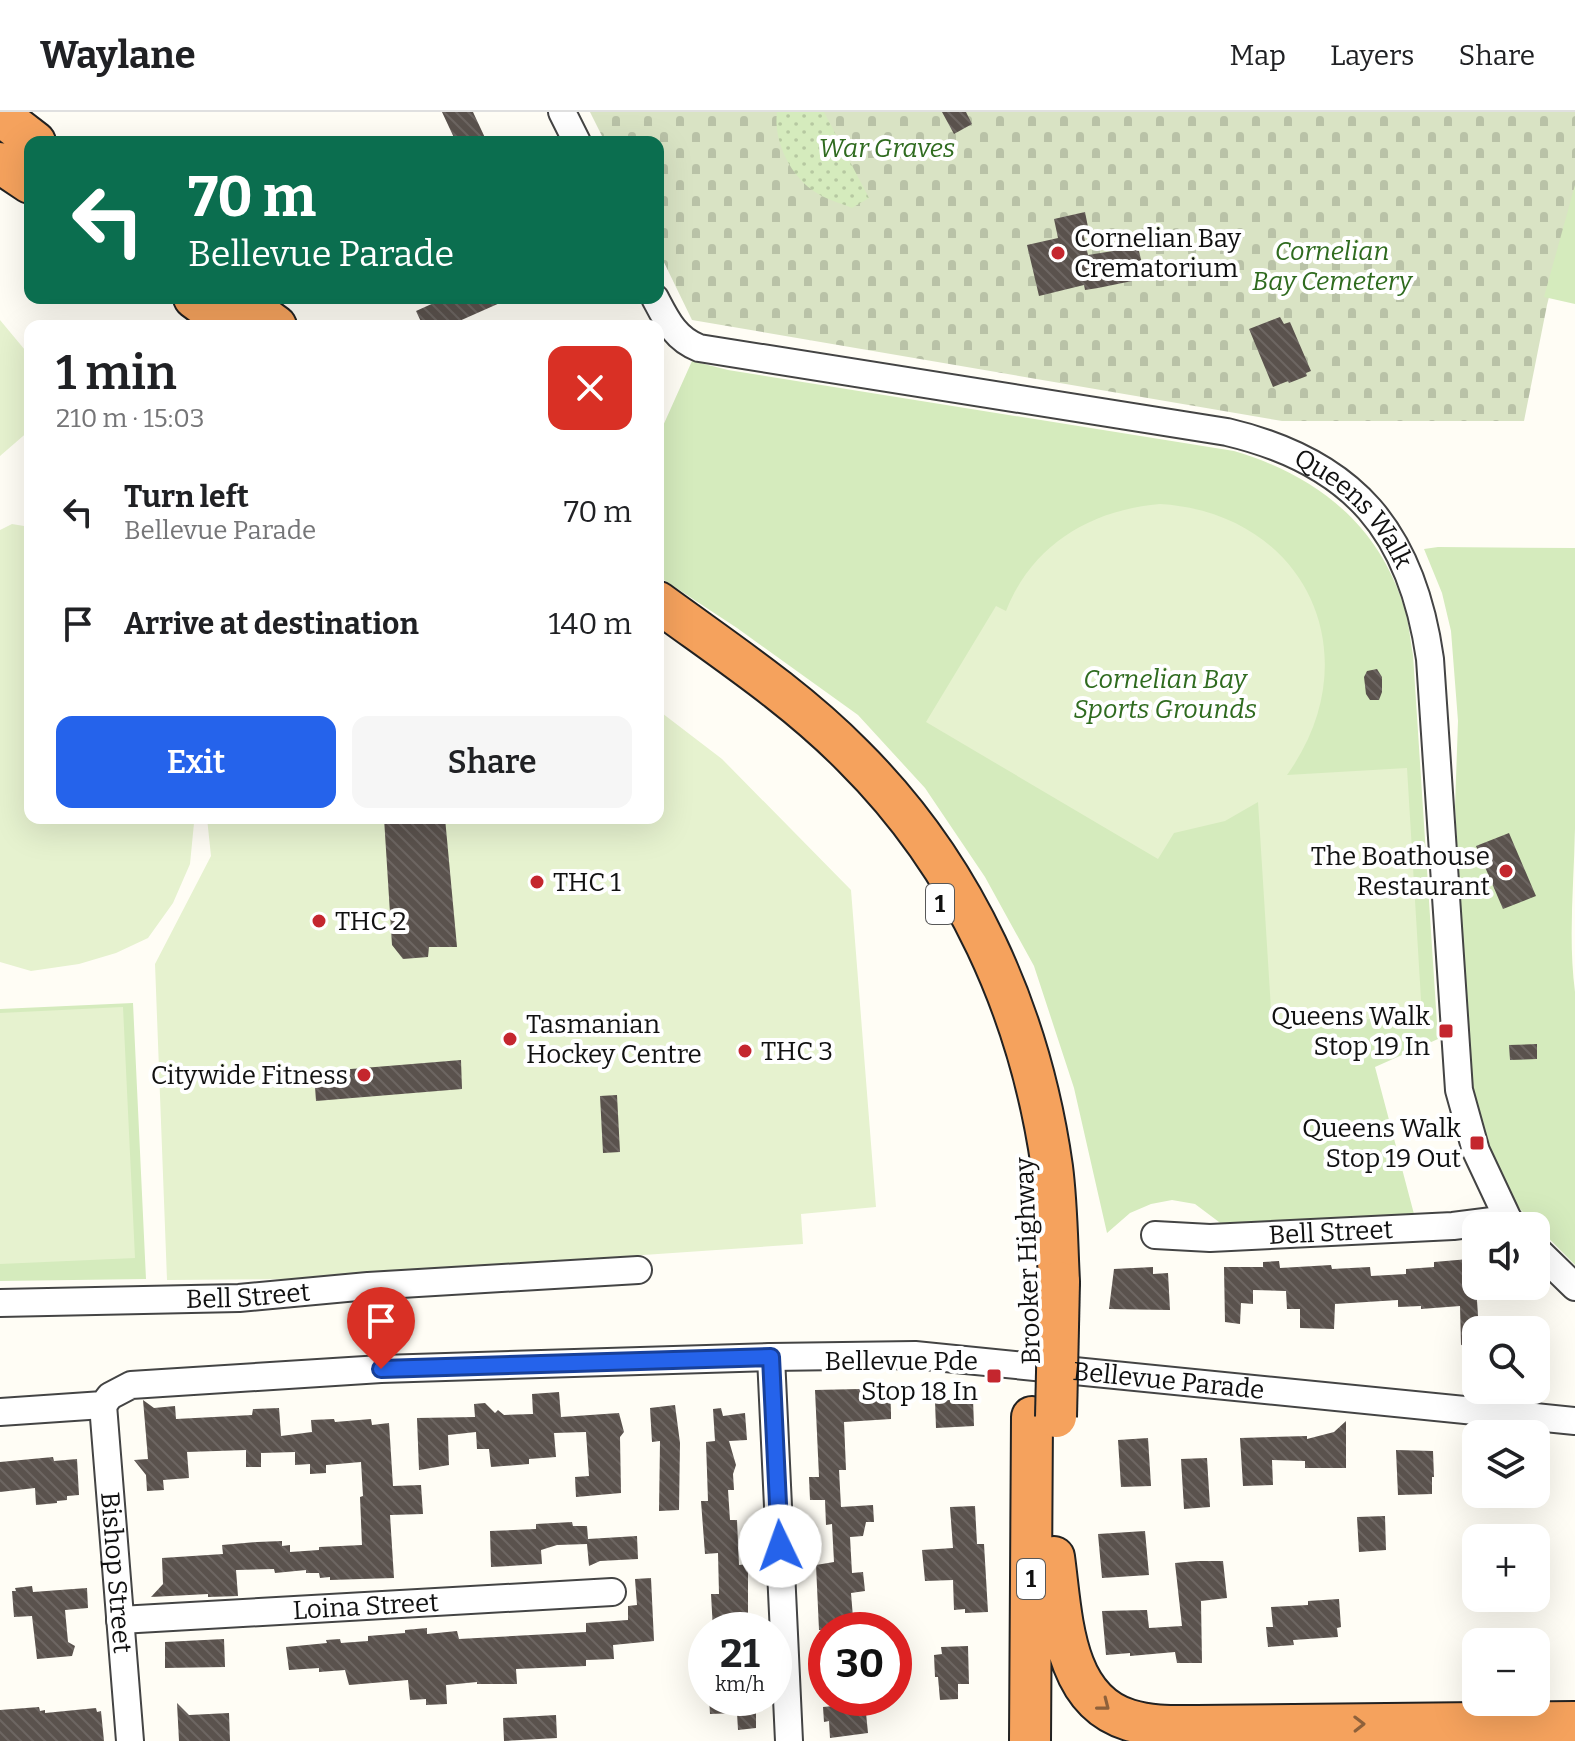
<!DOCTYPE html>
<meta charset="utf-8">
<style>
:root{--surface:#fff;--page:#f6f6f6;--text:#202124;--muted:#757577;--line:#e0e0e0;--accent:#2563eb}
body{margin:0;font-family:Bitter,serif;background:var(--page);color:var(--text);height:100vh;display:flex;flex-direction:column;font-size:30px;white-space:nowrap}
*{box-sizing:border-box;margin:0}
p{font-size:26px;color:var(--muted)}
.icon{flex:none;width:44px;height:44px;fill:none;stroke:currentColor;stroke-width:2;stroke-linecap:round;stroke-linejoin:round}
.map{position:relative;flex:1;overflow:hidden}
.sheet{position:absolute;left:24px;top:208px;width:640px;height:504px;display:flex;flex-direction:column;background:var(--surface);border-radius:16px;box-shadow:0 8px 32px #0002}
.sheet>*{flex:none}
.top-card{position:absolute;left:24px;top:24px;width:640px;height:168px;border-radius:16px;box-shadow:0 8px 32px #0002;background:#0b6e4f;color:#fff;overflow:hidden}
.controls{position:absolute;left:1462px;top:1100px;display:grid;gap:16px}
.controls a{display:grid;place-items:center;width:88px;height:88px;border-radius:16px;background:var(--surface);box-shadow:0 8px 32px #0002;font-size:40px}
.speed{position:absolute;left:688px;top:1500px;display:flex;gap:16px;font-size:40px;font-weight:700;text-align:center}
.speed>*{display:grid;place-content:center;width:104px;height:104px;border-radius:50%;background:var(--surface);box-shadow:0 8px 32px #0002;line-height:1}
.speed small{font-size:20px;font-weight:400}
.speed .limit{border:12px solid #d22;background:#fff;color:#111}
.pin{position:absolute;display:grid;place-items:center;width:68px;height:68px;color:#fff;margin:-82px -34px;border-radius:50% 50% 50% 0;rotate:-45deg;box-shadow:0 0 8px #0007}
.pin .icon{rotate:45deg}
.me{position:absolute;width:88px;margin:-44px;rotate:357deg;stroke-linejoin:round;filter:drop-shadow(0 0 6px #0008)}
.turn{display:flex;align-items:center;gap:28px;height:168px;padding:0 32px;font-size:36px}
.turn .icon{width:104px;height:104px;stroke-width:2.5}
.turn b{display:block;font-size:56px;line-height:68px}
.round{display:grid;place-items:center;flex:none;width:84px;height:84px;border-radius:16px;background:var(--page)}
.overview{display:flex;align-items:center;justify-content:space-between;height:136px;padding:0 32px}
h1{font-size:48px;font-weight:600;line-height:60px}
.cta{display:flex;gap:16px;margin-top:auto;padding:16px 32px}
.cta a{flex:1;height:92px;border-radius:16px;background:var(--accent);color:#fff;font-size:32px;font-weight:600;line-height:92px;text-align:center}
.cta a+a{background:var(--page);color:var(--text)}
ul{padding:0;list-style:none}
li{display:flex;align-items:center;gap:24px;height:112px;padding:0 32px}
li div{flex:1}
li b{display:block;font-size:30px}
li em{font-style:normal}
header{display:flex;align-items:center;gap:48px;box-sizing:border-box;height:112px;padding:0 40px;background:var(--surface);border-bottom:2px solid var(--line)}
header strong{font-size:38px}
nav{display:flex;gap:44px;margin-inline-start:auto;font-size:28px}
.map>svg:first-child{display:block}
</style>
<header>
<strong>Waylane</strong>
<nav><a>Map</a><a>Layers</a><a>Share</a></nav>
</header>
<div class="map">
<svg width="1575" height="1629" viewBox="0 0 1575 1629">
<defs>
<pattern id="cemetery-stones" width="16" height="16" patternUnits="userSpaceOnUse" patternTransform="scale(2)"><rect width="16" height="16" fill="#d9e3c4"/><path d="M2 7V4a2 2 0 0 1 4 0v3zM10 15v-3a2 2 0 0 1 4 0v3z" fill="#b9c2a7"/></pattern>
<pattern id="garden-dots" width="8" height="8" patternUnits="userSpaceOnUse" patternTransform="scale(2)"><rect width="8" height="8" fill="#d5ebbd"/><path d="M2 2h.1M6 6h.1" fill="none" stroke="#b6c8a1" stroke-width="1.8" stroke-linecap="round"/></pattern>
<pattern id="building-back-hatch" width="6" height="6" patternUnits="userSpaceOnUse" patternTransform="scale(2)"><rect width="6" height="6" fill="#5a524d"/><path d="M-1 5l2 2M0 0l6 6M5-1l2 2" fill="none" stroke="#6d6662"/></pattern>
</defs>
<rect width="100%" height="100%" fill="#fffdf5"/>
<path fill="url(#cemetery-stones)" d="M 590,0 L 1575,0 L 1575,81 L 1547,193 L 1524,309 L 1282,309 L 692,208 L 658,138 L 658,30 L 605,30 Z"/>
<path fill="#d5ebbd" d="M 1575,73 L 1575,192 L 1544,185 Z
M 692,249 L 728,258 L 1234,339 C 1315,363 1378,411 1404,495 C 1409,510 1410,527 1413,543 L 1438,927 L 1375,955 L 1414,1102 L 1223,1113 L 1195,1092 L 1172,1088 L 1151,1092 L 1130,1101 L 1107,1121 L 1074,976 L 1034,854 L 985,765 L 925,676 L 858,603 L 737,516 L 658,464 L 658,325 Z
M 1438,435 L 1575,436 C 1575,529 1575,623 1575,716 C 1574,771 1568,826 1575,880 L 1575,1153 L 1519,1096 L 1473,1007 L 1455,695 L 1458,609 L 1451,519 L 1442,481 L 1424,437 Z
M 133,891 L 146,1167 L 0,1169 L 0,897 Z"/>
<path fill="url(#garden-dots)" d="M 777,0 L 824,0 L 869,86 L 852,96 C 841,91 827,88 817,81 C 791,66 773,29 777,0 Z"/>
<path fill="#e6f2cf" d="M 0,208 L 30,244 L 30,318 L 0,344 Z
M 1160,392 C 1307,401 1372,545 1287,663 L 1407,656 L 1422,904 L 1272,913 L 1258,690 L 1225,709 L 1174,721 L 1158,747 L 926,610 L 996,494 L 1006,499 C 1032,433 1090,398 1160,392 Z
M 12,412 L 30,415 L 30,706 L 194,706 L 194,711 L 190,752 L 173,791 L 148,826 L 116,841 L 79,852 L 31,859 L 0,850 L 0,418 Z
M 658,598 L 722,647 L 851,778 L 876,1095 L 801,1102 L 803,1132 L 292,1167 L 167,1168 L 155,852 L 211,744 L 207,706 L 658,706 Z
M 123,895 L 135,1146 L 0,1152 L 0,901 Z"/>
<path fill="url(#building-back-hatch)" d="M 442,0 L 473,0 L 487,30 L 456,30 Z
M 942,0 L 966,0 L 972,12 L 954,22 Z
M 1085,100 L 1088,115 L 1082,116 L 1088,143 L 1138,135 L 1144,160 L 1135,162 L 1137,168 L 1098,176 L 1085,178 L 1084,173 L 1039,184 L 1027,133 L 1058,126 L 1054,107 Z
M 445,186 L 511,186 L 448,214 L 423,214 L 416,199 Z
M 1280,205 L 1284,212 L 1290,210 L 1311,259 L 1306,261 L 1307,264 L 1289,271 L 1288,269 L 1273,275 L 1249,217 Z
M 1377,557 L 1382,565 L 1382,580 L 1379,588 L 1370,588 L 1366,582 L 1364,565 L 1367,559 Z
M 384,706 L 445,706 L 457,835 L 429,835 L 428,845 L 403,847 L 392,833 Z
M 1509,721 L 1536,784 L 1503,797 L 1476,734 Z
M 1537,932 L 1537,947 L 1510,948 L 1509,933 Z
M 461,948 L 462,977 L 316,989 L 314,960 Z
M 617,983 L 620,1040 L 603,1041 L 600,984 Z
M 1469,1147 L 1470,1174 L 1476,1174 L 1479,1218 L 1476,1218 L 1476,1235 L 1461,1233 L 1460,1194 L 1421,1197 L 1421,1194 L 1398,1195 L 1398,1188 L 1335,1192 L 1334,1217 L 1300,1216 L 1300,1197 L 1287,1197 L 1286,1179 L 1253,1178 L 1253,1192 L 1241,1191 L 1240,1212 L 1225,1210 L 1224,1155 L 1263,1155 L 1263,1150 L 1279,1149 L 1280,1156 L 1331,1153 L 1332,1157 L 1370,1155 L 1371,1164 L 1406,1162 L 1406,1157 L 1434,1155 L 1434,1150 Z
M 1153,1155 L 1153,1162 L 1168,1161 L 1170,1198 L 1109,1197 L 1114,1157 Z
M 862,1275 L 872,1275 L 872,1278 L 890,1278 L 891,1300 L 891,1307 L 844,1310 L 846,1358 L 839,1358 L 841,1395 L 873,1393 L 874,1410 L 866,1410 L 863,1424 L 850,1425 L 852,1461 L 863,1460 L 865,1479 L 851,1481 L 854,1518 L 819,1518 L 816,1453 L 834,1450 L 832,1412 L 826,1413 L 825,1388 L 810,1388 L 809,1365 L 819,1365 L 815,1278 L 860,1277 Z
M 559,1280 L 561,1305 L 619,1301 L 624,1320 L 620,1325 L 621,1381 L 576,1385 L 575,1365 L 589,1364 L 586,1320 L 554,1321 L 556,1345 L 529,1347 L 529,1352 L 491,1355 L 489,1337 L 477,1337 L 476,1320 L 448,1323 L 449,1353 L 419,1358 L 417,1306 L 475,1305 L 474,1292 L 485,1291 L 495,1301 L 498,1298 L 504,1303 L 533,1302 L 532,1282 Z
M 963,1287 L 973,1287 L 974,1314 L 936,1316 L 935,1289 Z
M 143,1288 L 154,1296 L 175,1294 L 176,1307 L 252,1303 L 253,1297 L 279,1296 L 281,1324 L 312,1320 L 311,1308 L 334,1307 L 335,1310 L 371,1307 L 372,1313 L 389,1311 L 393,1374 L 421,1373 L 423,1402 L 390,1403 L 394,1466 L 330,1468 L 330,1465 L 320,1466 L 319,1461 L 306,1461 L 306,1458 L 275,1461 L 274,1457 L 236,1458 L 238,1484 L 208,1485 L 208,1482 L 151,1485 L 163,1472 L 162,1446 L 223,1442 L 222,1433 L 257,1430 L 282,1429 L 282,1434 L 290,1433 L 290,1440 L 319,1438 L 319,1435 L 362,1433 L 360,1385 L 363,1384 L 361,1350 L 326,1353 L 326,1361 L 310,1362 L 310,1352 L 295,1353 L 295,1340 L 261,1341 L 261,1355 L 246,1355 L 246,1338 L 187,1340 L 189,1366 L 163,1368 L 164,1378 L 147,1379 L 146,1363 L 134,1348 L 148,1347 Z
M 675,1293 L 680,1331 L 679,1398 L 659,1399 L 660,1329 L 652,1330 L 650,1296 Z
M 721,1296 L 723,1304 L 745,1301 L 747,1328 L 729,1329 L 736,1353 L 733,1362 L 734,1378 L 728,1378 L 730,1408 L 737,1408 L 739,1453 L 748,1452 L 748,1518 L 713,1518 L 711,1482 L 719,1482 L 718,1441 L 705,1442 L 701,1389 L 708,1389 L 706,1330 L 715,1329 L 713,1297 Z
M 1346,1309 L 1346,1356 L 1305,1356 L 1305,1349 L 1272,1348 L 1273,1373 L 1243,1374 L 1240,1326 L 1307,1324 L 1307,1327 L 1334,1320 Z
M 1148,1326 L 1151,1374 L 1121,1375 L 1118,1328 Z
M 1396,1338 L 1433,1339 L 1434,1365 L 1432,1365 L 1432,1382 L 1398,1383 Z
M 53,1345 L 54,1349 L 77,1347 L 79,1383 L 67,1384 L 67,1388 L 57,1389 L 57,1391 L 36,1393 L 35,1376 L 0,1380 L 0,1350 Z
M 1207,1346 L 1210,1395 L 1184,1397 L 1181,1347 Z
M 975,1394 L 977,1432 L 984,1432 L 988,1500 L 965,1501 L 965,1497 L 954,1498 L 953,1468 L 925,1469 L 922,1438 L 953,1436 L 950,1395 Z
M 1385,1404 L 1386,1438 L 1359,1440 L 1357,1405 Z
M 572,1410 L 573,1414 L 587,1414 L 588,1427 L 637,1424 L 638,1447 L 600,1449 L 589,1454 L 587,1432 L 557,1433 L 541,1438 L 542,1452 L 491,1455 L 490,1419 L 536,1417 L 536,1412 Z
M 1145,1419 L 1149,1463 L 1102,1466 L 1098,1422 Z
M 1197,1449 L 1223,1449 L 1227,1486 L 1201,1489 L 1202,1551 L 1177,1551 L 1175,1540 L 1130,1544 L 1130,1541 L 1106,1543 L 1102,1499 L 1147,1498 L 1149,1516 L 1182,1514 L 1175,1451 Z
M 651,1466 L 654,1529 L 613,1533 L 614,1547 L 586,1548 L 586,1554 L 516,1557 L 517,1572 L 477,1572 L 477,1570 L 446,1573 L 447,1592 L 426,1593 L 426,1587 L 410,1588 L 408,1568 L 349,1573 L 345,1558 L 319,1560 L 319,1556 L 289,1558 L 286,1535 L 327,1531 L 326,1528 L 340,1527 L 341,1531 L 368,1529 L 368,1524 L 405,1521 L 405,1518 L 427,1516 L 427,1522 L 457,1519 L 459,1527 L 586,1520 L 586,1511 L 628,1508 L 628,1494 L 637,1493 L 635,1467 Z
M 32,1474 L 33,1480 L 87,1476 L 88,1496 L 65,1498 L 68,1530 L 75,1534 L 72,1544 L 37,1547 L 32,1504 L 14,1505 L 12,1479 L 16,1479 L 15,1476 Z
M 1339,1487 L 1341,1515 L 1337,1516 L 1338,1525 L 1293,1528 L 1294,1533 L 1268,1535 L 1266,1515 L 1273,1515 L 1271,1495 L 1308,1493 L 1308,1489 Z
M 224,1527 L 225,1555 L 165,1556 L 165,1530 Z
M 968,1534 L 969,1572 L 958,1572 L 958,1587 L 940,1588 L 938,1565 L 935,1565 L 934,1543 L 942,1542 L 941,1535 Z
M 709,1586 L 756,1586 L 756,1616 L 738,1618 L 737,1601 L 710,1602 Z
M 177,1591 L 189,1603 L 229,1601 L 230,1629 L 179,1629 Z
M 865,1591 L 868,1621 L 830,1626 L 829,1609 L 824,1610 L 823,1595 Z
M 39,1595 L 40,1599 L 45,1598 L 45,1601 L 96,1596 L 97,1600 L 101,1599 L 104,1629 L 0,1629 L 0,1598 Z
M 556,1603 L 557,1626 L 504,1629 L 503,1606 Z"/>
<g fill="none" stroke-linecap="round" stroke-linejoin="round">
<g stroke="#444" stroke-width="30">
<g id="minor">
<path d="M 562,0 L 577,30"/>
<path id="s1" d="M 655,186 C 666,207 675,227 699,236 L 1227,320 C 1354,350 1412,420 1430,547 L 1459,978 L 1476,1039 L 1508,1107 L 1514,1114"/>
<path id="s2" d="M 1155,1123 L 1210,1126 L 1453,1114 L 1508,1107"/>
<path d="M 1536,1137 L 1575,1175"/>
<path id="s3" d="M 0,1191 L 239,1186 L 368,1174 L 638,1158"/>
<path d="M 771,1245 L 789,1629"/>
<path id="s4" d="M 103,1293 L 130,1629"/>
<path id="s5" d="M 0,1300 L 103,1293 L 110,1284 L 131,1273 L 381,1257 L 771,1245 L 915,1243 L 1575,1309"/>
<path id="s6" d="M 120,1508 L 612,1480"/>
</g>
</g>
<g stroke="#222" stroke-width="44">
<path id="highway" d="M 0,3 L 35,30
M 0,51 L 30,71
M 194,186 L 232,214
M 238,186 L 276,214
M 658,490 C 725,539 795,585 853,644 C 965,755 1030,900 1052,1055 C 1057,1093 1057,1132 1059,1170
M 1054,1445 C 1062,1502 1062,1588 1129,1608 C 1151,1615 1174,1614 1197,1614 L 1575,1610
M 1030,1629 L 1032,1305"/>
</g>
<use href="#minor" stroke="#fff" stroke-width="26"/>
<use href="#highway" stroke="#f5a25d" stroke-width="40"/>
<g stroke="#222" stroke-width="44" stroke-linecap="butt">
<path id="highway-bridge" d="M 1056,1305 L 1059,1170"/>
</g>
<use href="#highway-bridge" stroke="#f5a25d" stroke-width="40"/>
</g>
<defs><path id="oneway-chevron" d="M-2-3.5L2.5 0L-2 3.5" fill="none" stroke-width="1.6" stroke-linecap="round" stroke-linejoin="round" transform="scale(2)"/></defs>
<g stroke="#8e613b">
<use href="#oneway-chevron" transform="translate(1104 1593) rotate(38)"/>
<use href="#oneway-chevron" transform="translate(1359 1612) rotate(-1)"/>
</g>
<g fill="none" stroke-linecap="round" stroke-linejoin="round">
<g stroke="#184099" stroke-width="20">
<path id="route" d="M 381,1257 L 771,1245 L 780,1434"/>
</g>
<use href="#route" stroke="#2563eb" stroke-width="14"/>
</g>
<g fill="#c4262e" stroke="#fff" stroke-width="3">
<circle cx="1058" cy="141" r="8"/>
<circle cx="1506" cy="759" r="8"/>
<circle cx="537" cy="770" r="8"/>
<circle cx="319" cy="809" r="8"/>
<rect x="1438" y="911" width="16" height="16" rx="4"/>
<circle cx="510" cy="927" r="8"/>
<circle cx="745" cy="939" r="8"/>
<circle cx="364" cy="963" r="8"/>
<rect x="1469" y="1023" width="16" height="16" rx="4"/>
<rect x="986" y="1256" width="16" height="16" rx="4"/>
</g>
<g text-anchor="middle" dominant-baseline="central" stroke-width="8" stroke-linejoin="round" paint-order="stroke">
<g fill="#fff" stroke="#585858" stroke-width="2">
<rect x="926" y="772" width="28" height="40" rx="6"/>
<rect x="1017" y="1447" width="28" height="40" rx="6"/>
</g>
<g font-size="24" font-weight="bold" fill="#111">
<text x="940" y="792">1</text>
<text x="1031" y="1467">1</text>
</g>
<g font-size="26" font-style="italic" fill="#2f6b1f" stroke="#fff">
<text x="887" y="36">War Graves</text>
<text x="1332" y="139">Cornelian<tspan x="1332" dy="30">Bay Cemetery</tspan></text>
<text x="1165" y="567">Cornelian Bay<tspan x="1165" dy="30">Sports Grounds</tspan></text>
</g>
<g font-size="26" fill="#111" stroke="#fff" text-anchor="start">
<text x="1074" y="126">Cornelian Bay<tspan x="1074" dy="30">Crematorium</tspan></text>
<text x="1490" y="744" text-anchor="end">The Boathouse<tspan x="1490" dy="30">Restaurant</tspan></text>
<text x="553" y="770">THC 1</text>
<text x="335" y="809">THC 2</text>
<text x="1430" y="904" text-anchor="end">Queens Walk<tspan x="1430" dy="30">Stop 19 In</tspan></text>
<text x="526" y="912">Tasmanian<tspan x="526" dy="30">Hockey Centre</tspan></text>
<text x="761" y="939">THC 3</text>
<text x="348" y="963" text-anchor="end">Citywide Fitness</text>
<text x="1461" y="1016" text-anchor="end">Queens Walk<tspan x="1461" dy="30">Stop 19 Out</tspan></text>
<text x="978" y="1249" text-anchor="end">Bellevue Pde<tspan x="978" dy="30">Stop 18 In</tspan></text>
</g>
<g font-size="26" fill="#111" stroke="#fff">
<text stroke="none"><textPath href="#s1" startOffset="756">Queens Walk</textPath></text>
<text stroke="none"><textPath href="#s2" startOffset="176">Bell Street</textPath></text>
<text transform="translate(1028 1149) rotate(-92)">Brooker Highway</text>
<text stroke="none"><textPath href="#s3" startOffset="248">Bell Street</textPath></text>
<text stroke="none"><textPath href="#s5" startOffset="1178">Bellevue Parade</textPath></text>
<text stroke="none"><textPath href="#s4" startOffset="168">Bishop Street</textPath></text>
<text stroke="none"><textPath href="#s6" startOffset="246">Loina Street</textPath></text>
</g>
</g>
</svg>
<div class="controls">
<a><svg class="icon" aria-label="sound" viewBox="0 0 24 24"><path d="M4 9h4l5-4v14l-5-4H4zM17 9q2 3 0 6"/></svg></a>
<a><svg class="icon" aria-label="search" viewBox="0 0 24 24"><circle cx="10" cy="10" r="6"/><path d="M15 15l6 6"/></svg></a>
<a><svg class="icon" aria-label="layers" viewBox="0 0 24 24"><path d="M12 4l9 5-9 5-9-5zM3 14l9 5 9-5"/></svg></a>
<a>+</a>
<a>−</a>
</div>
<div class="speed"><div>21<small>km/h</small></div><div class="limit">30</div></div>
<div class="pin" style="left:381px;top:1257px;background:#d93025"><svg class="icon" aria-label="arrive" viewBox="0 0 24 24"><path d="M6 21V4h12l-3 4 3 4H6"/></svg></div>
<svg class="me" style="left:780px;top:1434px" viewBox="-20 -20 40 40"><circle r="19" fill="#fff"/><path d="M0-13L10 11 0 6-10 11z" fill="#2563eb"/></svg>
<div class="top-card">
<div class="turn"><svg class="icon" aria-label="left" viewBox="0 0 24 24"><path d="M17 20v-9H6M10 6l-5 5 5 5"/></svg><div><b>70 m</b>Bellevue Parade</div></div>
</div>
<section class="sheet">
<div class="overview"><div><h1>1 min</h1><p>210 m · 15:03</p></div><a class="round" style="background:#d93025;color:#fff"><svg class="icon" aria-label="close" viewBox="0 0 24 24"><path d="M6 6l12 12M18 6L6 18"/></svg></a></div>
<ul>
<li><svg class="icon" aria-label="left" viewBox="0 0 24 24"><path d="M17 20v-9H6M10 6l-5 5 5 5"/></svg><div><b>Turn left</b><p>Bellevue Parade</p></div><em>70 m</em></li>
<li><svg class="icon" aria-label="arrive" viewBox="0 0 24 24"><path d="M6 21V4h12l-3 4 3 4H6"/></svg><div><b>Arrive at destination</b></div><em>140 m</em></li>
</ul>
<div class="cta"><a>Exit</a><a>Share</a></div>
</section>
</div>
